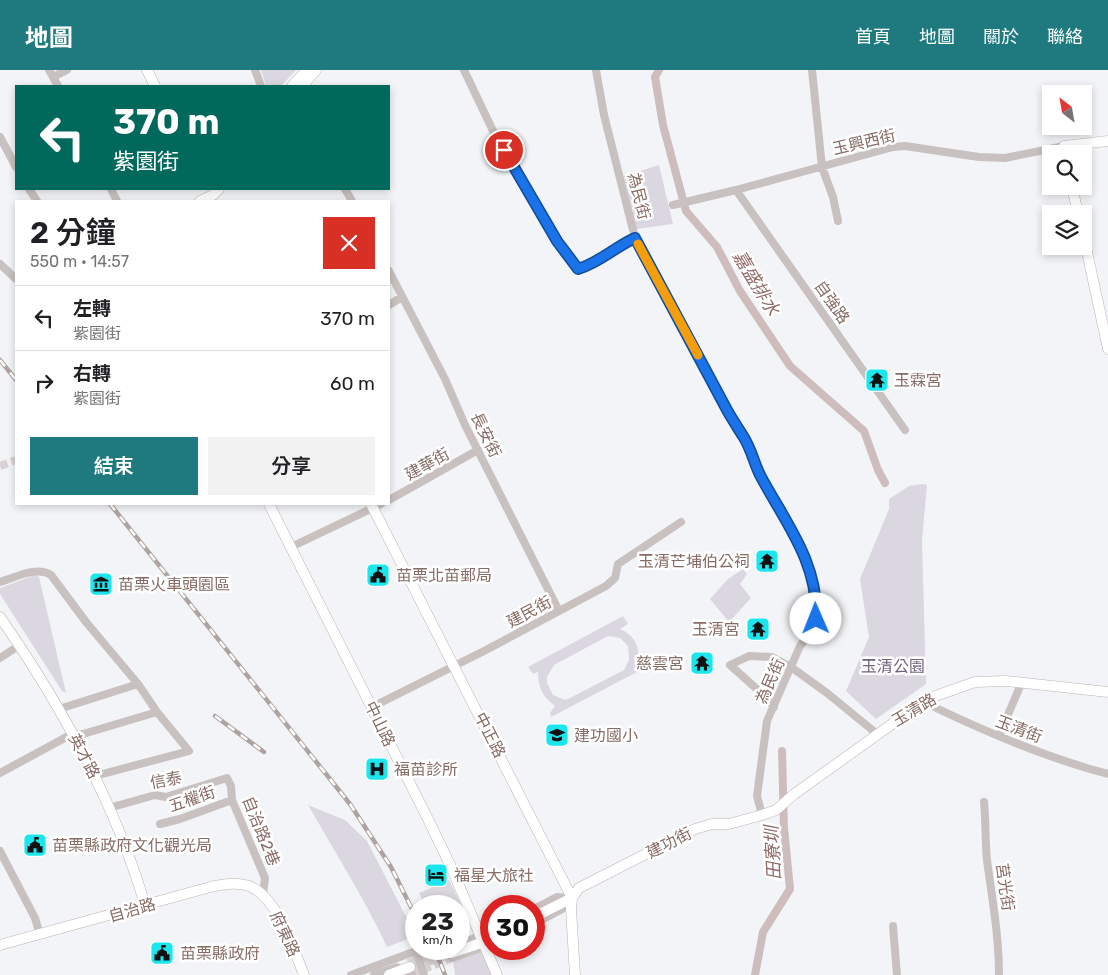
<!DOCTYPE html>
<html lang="zh-TW">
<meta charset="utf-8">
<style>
:root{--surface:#fff;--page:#f2f2f2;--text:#202124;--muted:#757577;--line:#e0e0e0;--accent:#1e7a7e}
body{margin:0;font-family:Rubik,"Noto Sans TC",sans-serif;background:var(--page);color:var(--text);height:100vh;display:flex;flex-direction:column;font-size:19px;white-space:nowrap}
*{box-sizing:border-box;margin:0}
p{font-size:16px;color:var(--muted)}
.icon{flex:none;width:28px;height:28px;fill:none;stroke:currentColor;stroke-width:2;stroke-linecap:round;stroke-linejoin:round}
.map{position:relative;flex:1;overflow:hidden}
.sheet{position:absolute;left:15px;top:130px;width:375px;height:305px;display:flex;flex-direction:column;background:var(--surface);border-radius:0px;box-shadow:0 2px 8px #0003}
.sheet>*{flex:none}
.top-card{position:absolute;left:15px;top:15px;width:375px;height:105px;border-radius:0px;box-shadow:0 2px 8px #0003;background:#00695c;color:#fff;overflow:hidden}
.needle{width:32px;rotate:329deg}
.tools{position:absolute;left:1042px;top:15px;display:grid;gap:10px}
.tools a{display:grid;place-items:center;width:50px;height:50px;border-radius:0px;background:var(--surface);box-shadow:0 2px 8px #0003;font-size:25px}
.speed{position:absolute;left:405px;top:825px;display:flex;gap:10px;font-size:25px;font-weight:700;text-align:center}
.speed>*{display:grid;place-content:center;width:65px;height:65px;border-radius:50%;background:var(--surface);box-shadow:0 2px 8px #0003;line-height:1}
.speed small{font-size:12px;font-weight:400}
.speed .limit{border:8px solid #d22;background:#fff;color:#111}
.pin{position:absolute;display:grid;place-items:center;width:42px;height:42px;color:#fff;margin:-21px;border:2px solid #fff;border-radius:50%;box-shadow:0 1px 5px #0007}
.me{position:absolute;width:55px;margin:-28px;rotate:359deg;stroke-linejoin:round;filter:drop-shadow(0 0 4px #0008)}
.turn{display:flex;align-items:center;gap:18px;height:105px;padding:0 15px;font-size:22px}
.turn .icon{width:65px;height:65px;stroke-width:2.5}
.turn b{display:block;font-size:35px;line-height:42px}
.round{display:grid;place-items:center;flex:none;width:52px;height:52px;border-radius:0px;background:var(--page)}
.head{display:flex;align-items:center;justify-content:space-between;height:85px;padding:0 15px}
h1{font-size:30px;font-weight:600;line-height:38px}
.action{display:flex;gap:10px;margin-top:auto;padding:10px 15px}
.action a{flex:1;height:58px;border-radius:0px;background:var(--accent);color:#fff;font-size:20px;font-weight:600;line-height:58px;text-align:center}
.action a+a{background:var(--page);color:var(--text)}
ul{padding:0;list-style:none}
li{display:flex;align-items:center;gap:15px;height:65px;padding:0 15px;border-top:1px solid var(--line)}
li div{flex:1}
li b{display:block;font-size:19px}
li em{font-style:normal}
header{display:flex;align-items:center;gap:30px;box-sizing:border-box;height:70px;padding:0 25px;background:var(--accent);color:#fff}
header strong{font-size:24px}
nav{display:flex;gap:28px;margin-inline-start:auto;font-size:18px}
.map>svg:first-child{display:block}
</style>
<header>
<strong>地圖</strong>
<nav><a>首頁</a><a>地圖</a><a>關於</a><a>聯絡</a></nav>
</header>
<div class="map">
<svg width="1108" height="905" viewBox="0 0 1108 905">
<rect width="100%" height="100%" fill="#f3f4f7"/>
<path fill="#dad7e1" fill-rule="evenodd" d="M 261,0 L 296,0 L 281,16 L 266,16 Z
M 659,95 L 673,154 L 636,159 L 624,106 Z
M 923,414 L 927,415 L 922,471 L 926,614 L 876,649 L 846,621 L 869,567 L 860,509 L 889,439 L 889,429 L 909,416 Z
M 743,499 L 747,504 L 740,514 L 751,528 L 729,552 L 710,529 L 728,509 Z
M 35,505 L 39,507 L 66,623 L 62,621 L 0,524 L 0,518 Z
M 623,546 L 628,554 L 620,559 C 635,566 640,576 638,592 L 654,584 L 658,591 L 551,647 L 550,643 L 555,636 C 543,627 538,618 538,602 L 533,604 L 528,597 ZM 608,566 L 620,568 L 628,576 L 629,590 L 624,600 L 570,628 L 565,630 L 553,625 L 547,613 L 547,607 L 554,595 Z
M 308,735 L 345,750 L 367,771 L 416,866 L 387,877 C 364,828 335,782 308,735 Z
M 449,810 L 471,855 L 469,860 L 459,863 L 459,836 L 425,836 L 419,823 Z
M 484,882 L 493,905 L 455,905 L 453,891 Z"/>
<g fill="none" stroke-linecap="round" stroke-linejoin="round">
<path stroke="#cebdbd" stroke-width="8" d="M 659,0 L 655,7 L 663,55 L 686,141 L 717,177 L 740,221 L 790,296 L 864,361 L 878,400 L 885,413
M 755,905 L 763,862 L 790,819 L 784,758 L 782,681"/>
<path stroke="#d8d2d2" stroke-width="8" stroke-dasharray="8 4" stroke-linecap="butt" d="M 0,396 L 16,390
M 408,893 L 448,879
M 412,904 L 452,888"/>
<path stroke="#d8d2d2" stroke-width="10" stroke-dasharray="10 5" stroke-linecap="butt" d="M 410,897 L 451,883"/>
<g stroke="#bdb4b1" stroke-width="11">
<path id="secondary" d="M 147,0 L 155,16
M 304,14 L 316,0
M 292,16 L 307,0
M 1065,84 L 1064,76 L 1108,71
M 1072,116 L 1078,144
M 200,131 L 213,125 L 219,119
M 1084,168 L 1108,279
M 269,434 L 428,749 L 452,799 L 497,905
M 371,434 L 572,828 L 571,839 L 575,905
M 0,547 C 61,635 115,732 145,835
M 572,828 L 579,818 L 695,759 L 712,754 L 729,754 L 762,745 L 776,740 L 793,725 L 927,629 L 975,612 L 1006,611 L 1108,622
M 534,847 L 572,828
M 0,875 L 214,816 C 226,814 238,812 249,816 C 278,827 293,879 304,905
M 451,883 L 478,874
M 389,905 L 410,897"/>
</g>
<path stroke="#c8c1bf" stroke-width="8" d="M 49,0 L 58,16
M 255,0 L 261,16
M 464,0 L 495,65 L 557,171 L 578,199 C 599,193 615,177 635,168
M 596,0 L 604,45 L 635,168 L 727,340 L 744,367 L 759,403 L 801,478 L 813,511 L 817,534 L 816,549 L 810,563 L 800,576 L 767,651 L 757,726 L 762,745
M 812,0 L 822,97 L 833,127 L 838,151
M 53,7 L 67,0
M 0,67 L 16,97
M 29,119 L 37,131
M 111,119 L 117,131
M 345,119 L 352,131
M 736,120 L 905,360
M 673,135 L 736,120 L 893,77 L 905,76 L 979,87 L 1005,88 L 1064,76
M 0,194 L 16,209
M 389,201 L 445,309 L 465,355 L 559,541
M 389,235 L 402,227
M 389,430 L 478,380
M 291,477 L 381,434
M 0,512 C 16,507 36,496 51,505 L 86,552 L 138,614 L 157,642 L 189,681 L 95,706
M 0,588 L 20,575
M 927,629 L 932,636 C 988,663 1047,688 1108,704
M 372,637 L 486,580 L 606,516 L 615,508 L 618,494 L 681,452
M 774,637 L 758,620 L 730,595 L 749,586 L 772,587 L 791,597 L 827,623 L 876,663
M 59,639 L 138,614
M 999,666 L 1021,614
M 0,703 L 72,664 L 83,664 L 157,642
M 984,732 C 986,751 985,771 987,790 C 992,828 999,866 999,905
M 109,738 L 155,725 L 166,727 L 227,708 L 231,716 L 232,730 L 265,808 L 263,825
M 160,754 L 180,749 L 232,730
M 0,781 L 35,848 L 40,865
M 534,839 L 557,827 L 570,828
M 534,854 L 564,838 L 571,830
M 893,856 L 897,905
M 459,875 L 491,861
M 452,888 L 491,875
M 351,905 L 416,881 L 424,905
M 374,905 L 397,897
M 408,905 L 412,904"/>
<use href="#secondary" stroke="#fff" stroke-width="10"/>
<g stroke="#aea3a0" stroke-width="4.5">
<path id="rail" d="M 0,290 L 16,310
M 110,434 L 350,734 L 391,797 L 416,847
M 215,646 L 264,682
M 435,879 L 445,905"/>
</g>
<use href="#rail" stroke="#fff" stroke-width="2.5" stroke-dasharray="8" stroke-linecap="butt"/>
</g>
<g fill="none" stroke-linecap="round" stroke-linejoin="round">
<g stroke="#114b97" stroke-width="12">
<path id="route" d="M 504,80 L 557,171 L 578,199 C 599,193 615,177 635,168 L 727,340 C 732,349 738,358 743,366 C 751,378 754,393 760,405 C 785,452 819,493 816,549"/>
</g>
<use href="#route" stroke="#1a73e8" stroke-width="9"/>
<path stroke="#f59e0b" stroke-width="9" d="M 638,174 L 698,285"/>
</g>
<defs>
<g id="temple-square" transform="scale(1.25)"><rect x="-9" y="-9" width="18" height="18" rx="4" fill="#1ce6ed" stroke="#fff"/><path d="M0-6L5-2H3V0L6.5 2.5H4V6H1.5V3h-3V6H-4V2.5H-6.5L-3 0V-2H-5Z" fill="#111"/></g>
<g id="civic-square" transform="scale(1.25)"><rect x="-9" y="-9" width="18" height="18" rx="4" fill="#1ce6ed" stroke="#fff"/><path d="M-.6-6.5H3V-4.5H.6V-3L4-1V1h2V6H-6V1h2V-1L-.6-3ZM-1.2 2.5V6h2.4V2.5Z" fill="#111"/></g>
<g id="museum-square" transform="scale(1.25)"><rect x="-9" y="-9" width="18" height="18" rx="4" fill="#1ce6ed" stroke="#fff"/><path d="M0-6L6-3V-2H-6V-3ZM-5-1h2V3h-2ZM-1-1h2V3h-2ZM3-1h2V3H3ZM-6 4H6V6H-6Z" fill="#111"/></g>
<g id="school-square" transform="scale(1.25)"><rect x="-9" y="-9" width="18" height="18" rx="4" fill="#1ce6ed" stroke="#fff"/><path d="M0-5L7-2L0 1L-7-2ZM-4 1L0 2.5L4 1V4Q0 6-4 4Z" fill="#111"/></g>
<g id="hospital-square" transform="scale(1.25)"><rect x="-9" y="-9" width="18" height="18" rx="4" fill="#1ce6ed" stroke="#fff"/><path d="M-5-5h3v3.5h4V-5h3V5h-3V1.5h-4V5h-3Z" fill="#111"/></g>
<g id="hotel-square" transform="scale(1.25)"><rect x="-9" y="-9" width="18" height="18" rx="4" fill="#1ce6ed" stroke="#fff"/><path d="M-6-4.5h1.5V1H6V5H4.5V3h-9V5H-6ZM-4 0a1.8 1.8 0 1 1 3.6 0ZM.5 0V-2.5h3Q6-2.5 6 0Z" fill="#111"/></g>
</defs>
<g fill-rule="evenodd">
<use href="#temple-square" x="877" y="310"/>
<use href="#temple-square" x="767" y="491"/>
<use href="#civic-square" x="378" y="505"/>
<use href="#museum-square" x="101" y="514"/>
<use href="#temple-square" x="758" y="559"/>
<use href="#temple-square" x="702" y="593"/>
<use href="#school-square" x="557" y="665"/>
<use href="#hospital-square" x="377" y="699"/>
<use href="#civic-square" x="35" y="775"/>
<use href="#hotel-square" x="436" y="805"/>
<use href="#civic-square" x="162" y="883"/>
</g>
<g text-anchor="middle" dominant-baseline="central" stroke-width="5" stroke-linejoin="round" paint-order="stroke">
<g font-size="16" fill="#866c64" stroke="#fff">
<text transform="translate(864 72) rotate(-13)">玉興西街</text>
<text transform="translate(639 126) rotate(76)">為民街</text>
<text transform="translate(832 232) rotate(55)">自強路</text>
<text transform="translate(486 365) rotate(64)">長安街</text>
<text transform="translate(427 394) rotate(-29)">建華街</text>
<text transform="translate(529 542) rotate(-28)">建民街</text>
<text transform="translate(770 611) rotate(-66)">為民街</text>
<text transform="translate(914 640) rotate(-31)">玉清路</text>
<text transform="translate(380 654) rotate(64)">中山路</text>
<text transform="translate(1019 659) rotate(21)">玉清街</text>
<text transform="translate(490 665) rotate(63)">中正路</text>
<text transform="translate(84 686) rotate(62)">英才路</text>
<text transform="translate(166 710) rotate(-11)">信泰</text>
<text transform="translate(192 729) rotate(-19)">五權街</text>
<text transform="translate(261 761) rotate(68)">自治路2巷</text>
<text transform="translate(669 773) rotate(-27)">建功街</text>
<text transform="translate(1005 817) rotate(82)">莒光街</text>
<text transform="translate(132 840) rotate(-16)">自治路</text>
<text transform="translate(285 864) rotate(65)">府東路</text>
</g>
<g font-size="16" fill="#866c64" stroke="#fff" text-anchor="start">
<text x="894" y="310">玉霖宮</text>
<text x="750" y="491" text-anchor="end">玉清芒埔伯公祠</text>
<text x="396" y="505">苗栗北苗郵局</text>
<text x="118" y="514">苗栗火車頭園區</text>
<text x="740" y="559" text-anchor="end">玉清宮</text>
<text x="684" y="593" text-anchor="end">慈雲宮</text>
<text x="574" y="665">建功國小</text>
<text x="394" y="699">福苗診所</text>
<text x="52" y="775">苗栗縣政府文化觀光局</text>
<text x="454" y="805">福星大旅社</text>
<text x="180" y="883">苗栗縣政府</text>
</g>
<g font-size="16" fill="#72637d" stroke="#fff">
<text x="893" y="596">玉清公園</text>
</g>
<g font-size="18" font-style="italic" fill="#916c69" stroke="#fff">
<text transform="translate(756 213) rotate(59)">嘉盛排水</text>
<text transform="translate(773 783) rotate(-93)">田寮圳</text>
</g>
</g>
</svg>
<div class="tools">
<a><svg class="needle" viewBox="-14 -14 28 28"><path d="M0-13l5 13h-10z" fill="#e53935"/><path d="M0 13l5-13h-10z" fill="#757577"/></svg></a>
<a><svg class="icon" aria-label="search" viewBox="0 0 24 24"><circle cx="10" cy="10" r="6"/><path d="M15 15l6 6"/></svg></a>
<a><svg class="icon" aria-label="layers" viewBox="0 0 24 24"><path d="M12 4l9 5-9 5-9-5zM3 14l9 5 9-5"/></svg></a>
</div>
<div class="speed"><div>23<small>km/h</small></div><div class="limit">30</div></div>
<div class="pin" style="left:504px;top:80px;background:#d93025"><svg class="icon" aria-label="arrive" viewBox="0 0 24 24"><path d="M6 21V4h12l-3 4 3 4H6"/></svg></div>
<svg class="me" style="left:816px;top:549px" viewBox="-20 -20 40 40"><circle r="19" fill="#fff"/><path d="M0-13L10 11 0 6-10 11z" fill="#1a73e8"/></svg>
<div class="top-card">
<div class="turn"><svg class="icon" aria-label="left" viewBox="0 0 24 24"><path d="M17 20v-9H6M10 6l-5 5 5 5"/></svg><div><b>370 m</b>紫園街</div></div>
</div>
<section class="sheet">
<div class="head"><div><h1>2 分鐘</h1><p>550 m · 14:57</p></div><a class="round" style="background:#d93025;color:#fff"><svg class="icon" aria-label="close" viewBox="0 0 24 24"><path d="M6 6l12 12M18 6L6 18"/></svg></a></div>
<ul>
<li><svg class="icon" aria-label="left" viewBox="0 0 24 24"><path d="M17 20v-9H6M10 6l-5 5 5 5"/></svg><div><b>左轉</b><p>紫園街</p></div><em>370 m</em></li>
<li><svg class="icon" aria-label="right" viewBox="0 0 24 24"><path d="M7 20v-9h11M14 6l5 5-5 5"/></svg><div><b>右轉</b><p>紫園街</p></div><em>60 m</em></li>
</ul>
<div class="action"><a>結束</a><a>分享</a></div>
</section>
</div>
